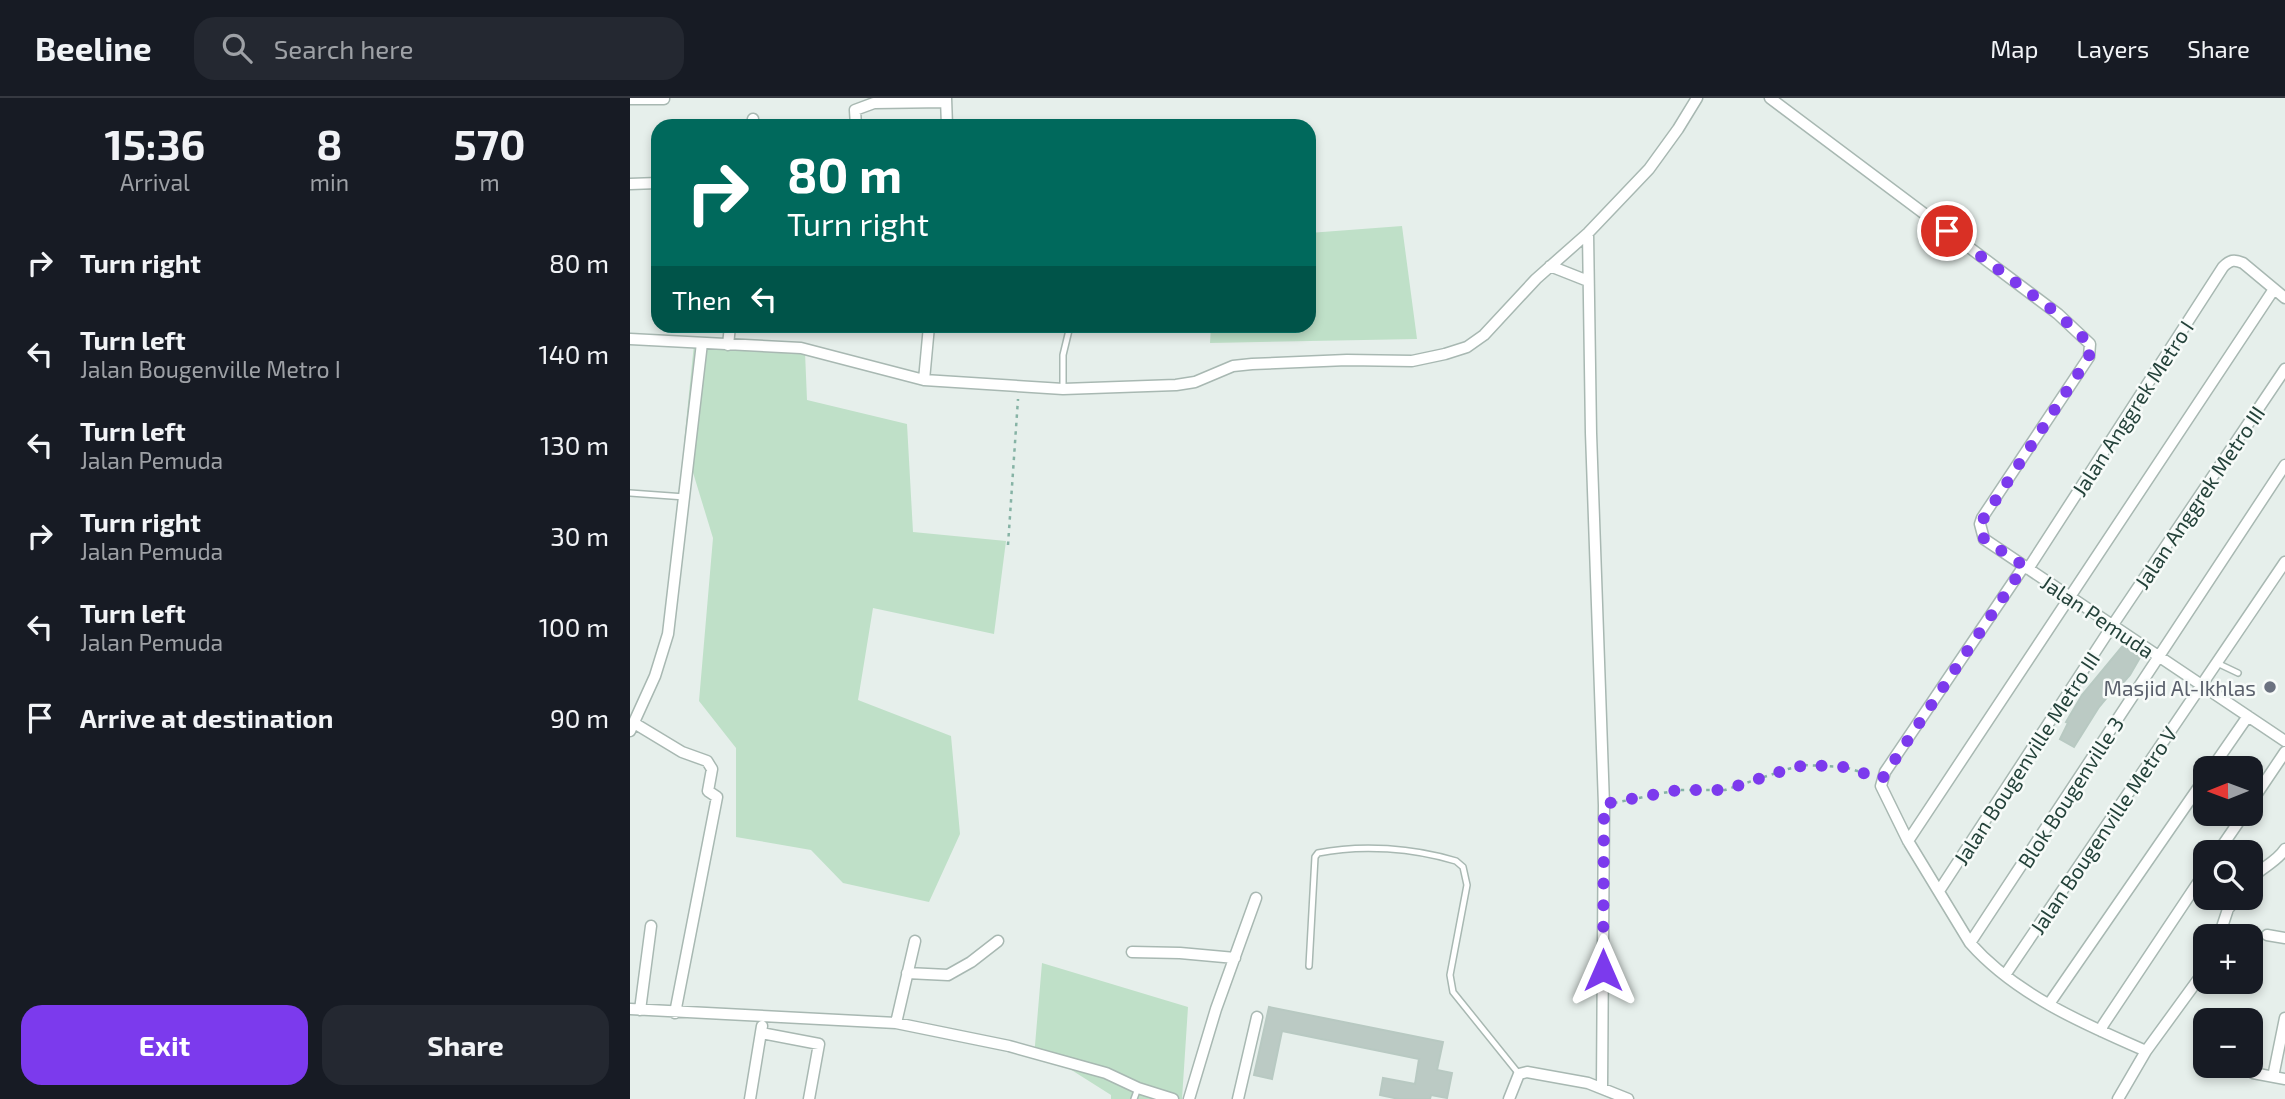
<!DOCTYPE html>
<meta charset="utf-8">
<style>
:root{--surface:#171b24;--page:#242831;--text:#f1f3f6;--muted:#9ea1a6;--line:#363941;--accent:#7c3aed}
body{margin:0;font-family:"Exo 2",sans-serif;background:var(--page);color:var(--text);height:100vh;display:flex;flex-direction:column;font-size:26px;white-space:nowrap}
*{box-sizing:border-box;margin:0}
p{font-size:23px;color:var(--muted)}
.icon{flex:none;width:38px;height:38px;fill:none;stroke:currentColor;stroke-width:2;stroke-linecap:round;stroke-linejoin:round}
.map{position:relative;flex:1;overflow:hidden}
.panel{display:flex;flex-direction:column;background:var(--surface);width:630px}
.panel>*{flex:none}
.guide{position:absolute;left:21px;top:21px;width:665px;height:214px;border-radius:21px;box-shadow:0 4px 10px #0003;background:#00695c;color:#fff;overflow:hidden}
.needle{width:46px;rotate:269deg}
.buttons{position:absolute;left:1563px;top:658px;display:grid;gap:14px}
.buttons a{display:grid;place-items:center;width:70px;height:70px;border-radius:14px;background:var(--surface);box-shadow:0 4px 10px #0003;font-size:35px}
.pin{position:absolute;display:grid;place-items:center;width:60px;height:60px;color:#fff;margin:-30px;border:4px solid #fff;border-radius:50%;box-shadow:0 2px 7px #0007}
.me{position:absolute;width:77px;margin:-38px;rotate:0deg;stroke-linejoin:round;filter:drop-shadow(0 0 5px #0008)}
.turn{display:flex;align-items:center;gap:24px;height:147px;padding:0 21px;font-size:32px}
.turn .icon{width:91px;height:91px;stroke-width:2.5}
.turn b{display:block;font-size:49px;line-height:60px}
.then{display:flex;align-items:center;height:66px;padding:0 21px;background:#0003;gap:14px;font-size:26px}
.eta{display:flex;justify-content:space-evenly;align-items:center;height:119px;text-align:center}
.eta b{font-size:42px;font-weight:700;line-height:49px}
.cta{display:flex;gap:14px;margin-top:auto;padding:14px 21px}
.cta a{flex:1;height:80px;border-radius:21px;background:var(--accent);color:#fff;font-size:28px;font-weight:700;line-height:80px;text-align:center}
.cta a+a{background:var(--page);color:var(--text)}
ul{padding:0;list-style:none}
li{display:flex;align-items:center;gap:21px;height:91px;padding:0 21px}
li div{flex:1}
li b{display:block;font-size:26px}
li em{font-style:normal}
header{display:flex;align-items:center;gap:42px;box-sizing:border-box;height:98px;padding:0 35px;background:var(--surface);border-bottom:2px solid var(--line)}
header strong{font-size:33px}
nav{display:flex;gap:38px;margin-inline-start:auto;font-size:24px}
.search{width:490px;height:63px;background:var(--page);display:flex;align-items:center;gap:18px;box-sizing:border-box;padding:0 24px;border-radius:21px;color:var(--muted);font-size:26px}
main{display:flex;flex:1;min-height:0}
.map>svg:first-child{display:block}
</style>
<header>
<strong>Beeline</strong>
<div class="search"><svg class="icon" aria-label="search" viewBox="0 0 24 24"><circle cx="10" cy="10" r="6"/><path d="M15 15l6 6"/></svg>Search here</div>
<nav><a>Map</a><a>Layers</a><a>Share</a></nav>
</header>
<main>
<section class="panel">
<div class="eta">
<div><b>15:36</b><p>Arrival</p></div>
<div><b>8</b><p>min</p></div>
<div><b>570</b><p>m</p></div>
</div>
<ul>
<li><svg class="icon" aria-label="right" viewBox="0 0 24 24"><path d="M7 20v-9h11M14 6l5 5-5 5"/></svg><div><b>Turn right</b></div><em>80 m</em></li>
<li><svg class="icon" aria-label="left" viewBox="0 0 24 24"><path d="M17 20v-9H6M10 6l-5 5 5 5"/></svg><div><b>Turn left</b><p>Jalan Bougenville Metro I</p></div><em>140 m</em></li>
<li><svg class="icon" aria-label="left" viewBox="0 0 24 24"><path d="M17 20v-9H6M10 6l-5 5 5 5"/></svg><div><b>Turn left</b><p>Jalan Pemuda</p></div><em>130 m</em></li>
<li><svg class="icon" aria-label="right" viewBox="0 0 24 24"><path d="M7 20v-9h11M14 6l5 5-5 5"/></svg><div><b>Turn right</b><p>Jalan Pemuda</p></div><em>30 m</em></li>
<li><svg class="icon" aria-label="left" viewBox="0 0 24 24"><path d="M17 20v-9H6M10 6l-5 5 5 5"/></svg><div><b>Turn left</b><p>Jalan Pemuda</p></div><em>100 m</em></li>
<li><svg class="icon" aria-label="arrive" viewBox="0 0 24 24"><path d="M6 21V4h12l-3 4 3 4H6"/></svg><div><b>Arrive at destination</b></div><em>90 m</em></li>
</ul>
<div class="cta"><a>Exit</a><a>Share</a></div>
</section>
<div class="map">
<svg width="1655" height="1001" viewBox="0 0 1655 1001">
<rect width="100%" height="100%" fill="#e6efeb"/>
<path fill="#bfe0c8" d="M 772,128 L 787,241 L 580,245 L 581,228 L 679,228 L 679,135 Z
M 64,246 L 175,254 L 177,302 L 277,326 L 283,434 L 376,443 L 364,536 L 243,510 L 228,602 L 321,638 L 330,736 L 299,804 L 213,785 L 181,752 L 106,739 L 106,650 L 69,603 L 83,440 L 54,345 Z
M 412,865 L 558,909 L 552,1001 L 481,1001 L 481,997 L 432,966 L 404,959 Z"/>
<path fill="#bbcac4" stroke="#b8c9c2" stroke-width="2" d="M 1495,545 L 1512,556 L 1500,577 L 1485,594 L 1483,592 L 1469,609 L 1444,649 L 1430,641 L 1438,625 L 1436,624 L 1452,597 Z
M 639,909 L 813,944 L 807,972 L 822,975 L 817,1000 L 801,997 L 800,1001 L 769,1001 L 750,997 L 753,980 L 785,986 L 789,961 L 652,933 L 642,981 L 624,977 Z"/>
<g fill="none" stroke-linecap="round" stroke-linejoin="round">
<g stroke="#a8b8b2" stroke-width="8">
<path id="service" d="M 433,291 L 433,257 L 440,228
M 0,395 L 55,399
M 1587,565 L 1608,575
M 679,868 L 685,759 L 688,755 C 732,746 783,750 826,763 L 833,769 L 837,787 L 820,877 L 823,894 L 889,976
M 504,1001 L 508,990"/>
</g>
<g stroke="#a8b8b2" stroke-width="13">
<path id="minor" d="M 316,0 L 317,28
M 1140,0 L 1428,216 L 1460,246 L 1459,259 L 1352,420 L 1350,426 L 1354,441 L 1655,643
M 0,1 L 34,1
M 122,28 L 123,21
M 226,28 L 225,12 L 244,5 L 316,4
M 0,86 L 28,85
M 958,135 L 961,335 L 974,707 L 972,990
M 920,168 L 958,183
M 0,241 L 171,250 L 294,282 L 433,291 L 546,287 L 565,284 L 603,268 L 622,266 L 717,262 L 782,263 L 815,256 L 837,249 L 854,237 L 906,181 L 958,135 L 1019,71 L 1048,31 L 1067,0
M 98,247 L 100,228
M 294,282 L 299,228
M 1394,468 L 1255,674 L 1251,688 L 1278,743 L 1340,845 C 1386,897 1454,926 1516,953
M 1398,471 L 1593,169 C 1600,162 1604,161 1613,165 L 1655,200
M 4,625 L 52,654 L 77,663 L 82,671 L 78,693 L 87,699 L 45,915
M 0,633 L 25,578 L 38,536 L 72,245
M 1582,670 L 1618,618
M 1620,706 L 1655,654
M 1278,743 L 1644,191
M 1588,754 L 1614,716
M 1620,782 C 1631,769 1646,765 1655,751
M 1309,793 L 1482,528 L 1655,271
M 1637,837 L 1655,840
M 1589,838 L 1598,811 L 1607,800
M 1340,845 L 1655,367
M 502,854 L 550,855 L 605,860
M 277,875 L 318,877 L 341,864 L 368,843
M 1375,877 L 1655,464
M 1419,906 L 1575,680
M 0,911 L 266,925 L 379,948 L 476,975 L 508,990 L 543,1001
M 10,912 L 21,828
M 266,925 L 285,843
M 1471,933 L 1473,927 L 1575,774
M 131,935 L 189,946 L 179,1001
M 1623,975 L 1655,981
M 1643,979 L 1655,920
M 120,1001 L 132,928
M 559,1001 L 586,911 L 626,800
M 608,1001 L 627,919
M 879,1001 L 889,976 L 897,974 L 958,985 L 998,1001
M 1488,1001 L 1516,953 L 1575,872"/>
</g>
<path stroke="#86b3a5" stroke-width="2.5" stroke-dasharray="3.5 5" stroke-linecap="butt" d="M 378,447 L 388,301
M 984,705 L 1048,692 L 1095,692 L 1158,671 L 1175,667 L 1214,669 L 1241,677"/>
<use href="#service" stroke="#fff" stroke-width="5"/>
<use href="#minor" stroke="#fff" stroke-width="10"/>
</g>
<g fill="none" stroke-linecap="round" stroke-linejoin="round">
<path stroke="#7c3aed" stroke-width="12" stroke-dasharray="0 21.6" d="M 973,872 L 974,706 L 1048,692 L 1095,692 L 1158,671 L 1175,667 L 1214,669 L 1252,681 L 1394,468 L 1354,441 L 1350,426 L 1459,259 L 1460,246 L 1428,216 L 1317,133"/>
</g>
<circle fill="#6b7280" stroke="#f7fbf9" stroke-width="2.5" cx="1640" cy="589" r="7"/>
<g text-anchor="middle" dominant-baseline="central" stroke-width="5" stroke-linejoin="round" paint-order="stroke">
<g font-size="21" fill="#24423a" stroke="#f7fbf9">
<text transform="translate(1502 310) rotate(-57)">Jalan Anggrek Metro I</text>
<text transform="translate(1569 399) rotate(-56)">Jalan Anggrek Metro III</text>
<text transform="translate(1468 518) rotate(34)">Jalan Pemuda</text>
<text transform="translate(1396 660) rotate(-57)">Jalan Bougenville Metro III</text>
<text transform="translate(1440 694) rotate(-57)">Blok Bougenville 3</text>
<text transform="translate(1473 732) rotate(-56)">Jalan Bougenville Metro V</text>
</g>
<g font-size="21" fill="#5b616d" stroke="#f7fbf9" text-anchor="end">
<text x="1626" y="589">Masjid Al-Ikhlas</text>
</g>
</g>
</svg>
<div class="buttons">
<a><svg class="needle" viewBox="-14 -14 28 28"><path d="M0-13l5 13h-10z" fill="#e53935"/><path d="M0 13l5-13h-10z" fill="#9ea1a6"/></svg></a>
<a><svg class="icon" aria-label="search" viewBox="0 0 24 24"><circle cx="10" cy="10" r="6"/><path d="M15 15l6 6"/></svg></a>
<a>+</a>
<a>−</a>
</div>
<div class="pin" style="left:1317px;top:133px;background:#d93025"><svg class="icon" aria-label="arrive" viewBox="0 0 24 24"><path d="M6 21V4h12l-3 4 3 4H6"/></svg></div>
<svg class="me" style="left:973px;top:872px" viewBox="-20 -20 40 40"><path d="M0-17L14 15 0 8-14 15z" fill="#7c3aed" stroke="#fff" stroke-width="4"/></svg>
<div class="guide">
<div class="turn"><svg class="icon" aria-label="right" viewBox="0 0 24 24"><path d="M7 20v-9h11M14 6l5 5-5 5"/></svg><div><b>80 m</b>Turn right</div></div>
<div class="then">Then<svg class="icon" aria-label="left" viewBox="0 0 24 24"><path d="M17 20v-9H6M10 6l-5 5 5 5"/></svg></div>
</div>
</div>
</main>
